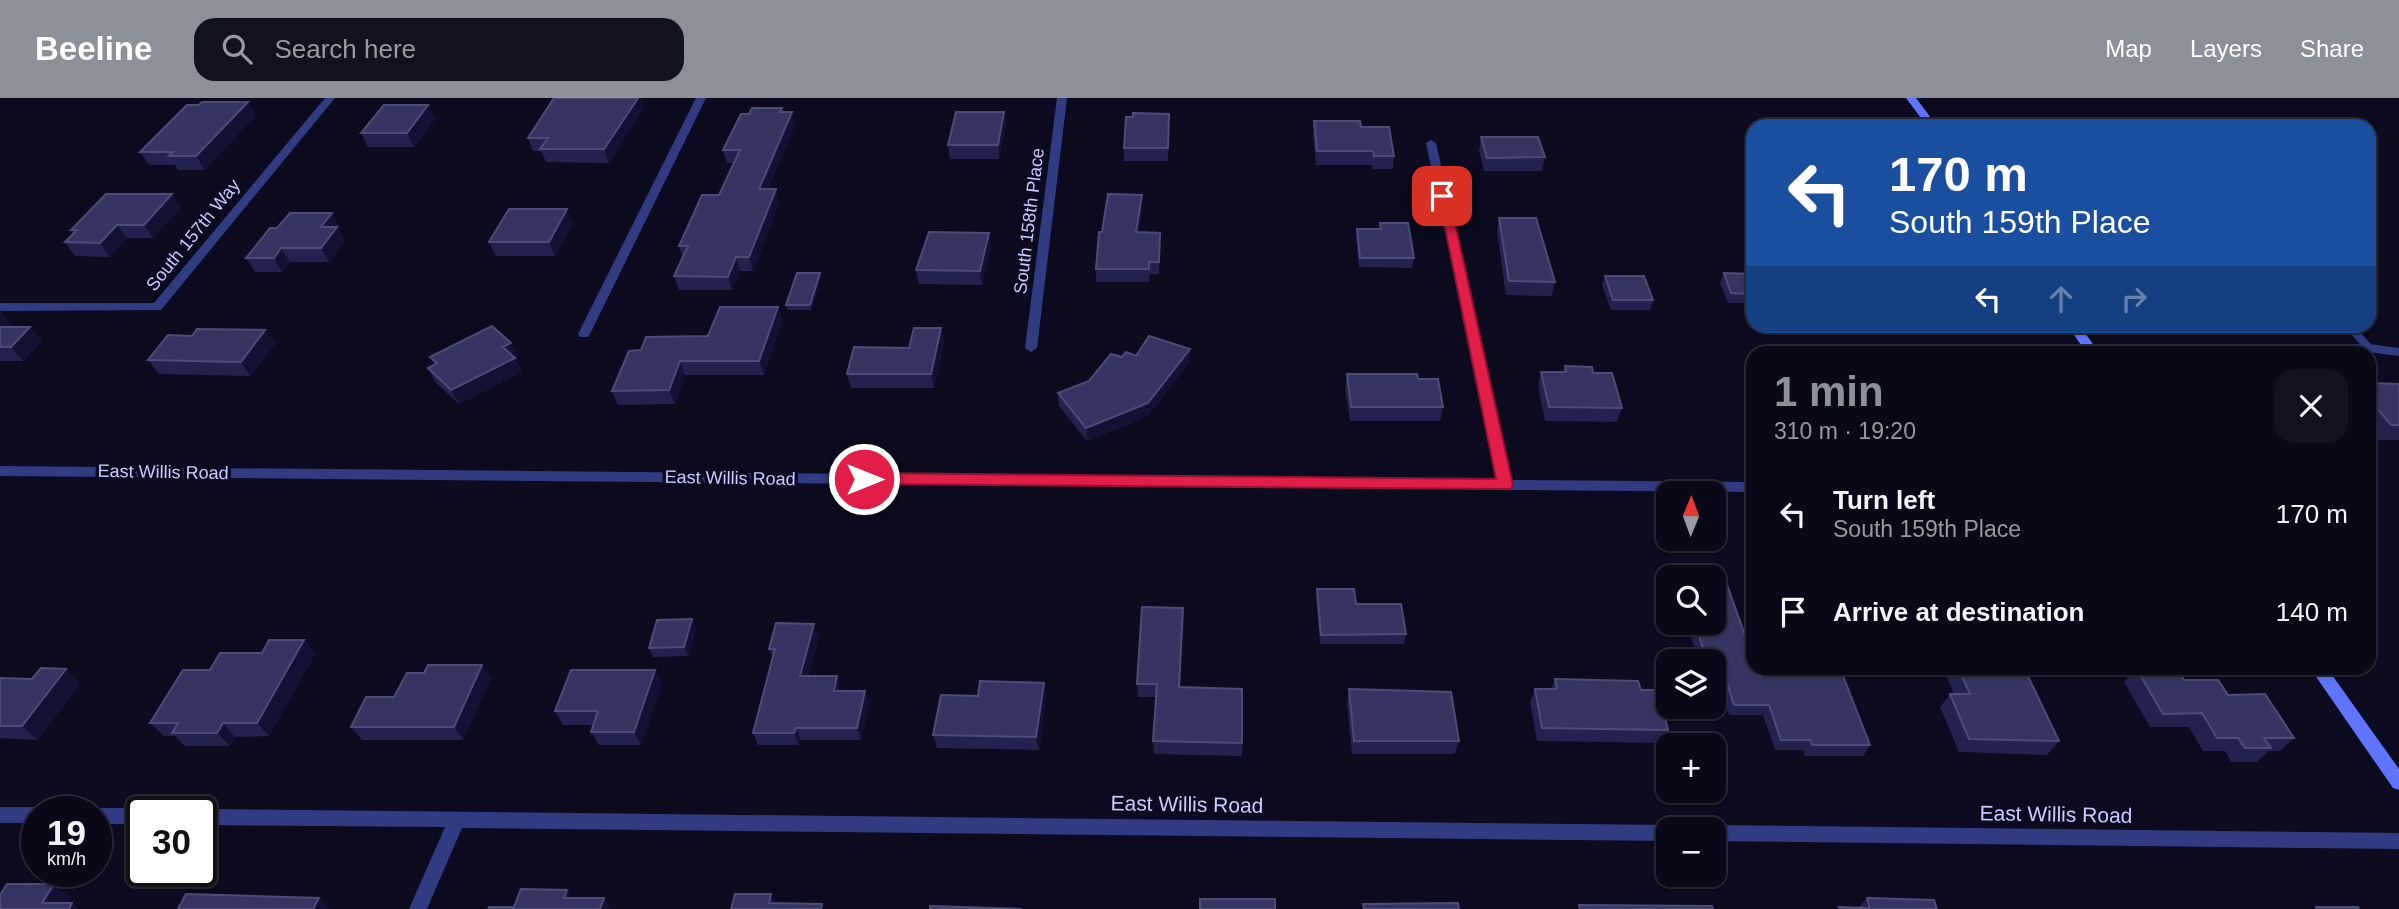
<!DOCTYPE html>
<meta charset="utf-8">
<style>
:root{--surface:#080817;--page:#111120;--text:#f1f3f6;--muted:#989aa1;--line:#292936;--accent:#8c9099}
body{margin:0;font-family:Helvetica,sans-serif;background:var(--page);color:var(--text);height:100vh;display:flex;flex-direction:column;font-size:26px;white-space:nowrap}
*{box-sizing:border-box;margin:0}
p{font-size:23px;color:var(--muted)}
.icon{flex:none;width:38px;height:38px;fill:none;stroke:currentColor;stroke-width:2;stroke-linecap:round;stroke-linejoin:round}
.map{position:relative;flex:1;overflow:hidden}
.side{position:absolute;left:1746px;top:248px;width:630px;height:329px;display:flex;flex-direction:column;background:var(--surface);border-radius:21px;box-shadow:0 2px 5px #0004,0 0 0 2px var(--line)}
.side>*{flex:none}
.hud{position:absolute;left:1746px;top:21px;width:630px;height:214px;border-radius:21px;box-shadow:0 2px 5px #0004,0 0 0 2px var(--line);background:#1a4fa0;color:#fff;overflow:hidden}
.needle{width:46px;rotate:1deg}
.tools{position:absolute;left:1656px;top:383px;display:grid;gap:14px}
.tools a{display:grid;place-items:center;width:70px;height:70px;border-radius:14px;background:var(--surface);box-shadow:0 2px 5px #0004,0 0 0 2px var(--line);font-size:35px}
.speed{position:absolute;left:21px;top:698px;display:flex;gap:14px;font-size:35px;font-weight:700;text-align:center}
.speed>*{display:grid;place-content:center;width:91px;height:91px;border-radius:50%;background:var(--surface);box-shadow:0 2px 5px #0004,0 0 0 2px var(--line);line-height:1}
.speed small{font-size:18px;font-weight:400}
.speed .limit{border:4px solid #111;border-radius:10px;background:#fff;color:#111}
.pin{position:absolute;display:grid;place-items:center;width:60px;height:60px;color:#fff;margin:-30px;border-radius:14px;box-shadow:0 4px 10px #0006}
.me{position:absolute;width:77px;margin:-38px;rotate:90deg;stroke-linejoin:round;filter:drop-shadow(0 0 5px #0008)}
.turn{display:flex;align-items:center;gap:24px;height:147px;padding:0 28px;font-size:32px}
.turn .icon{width:91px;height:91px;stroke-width:2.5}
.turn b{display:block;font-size:49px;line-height:60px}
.lanes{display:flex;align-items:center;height:66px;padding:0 28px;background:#0003;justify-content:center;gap:35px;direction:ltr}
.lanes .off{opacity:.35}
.round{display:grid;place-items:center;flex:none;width:74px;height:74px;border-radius:21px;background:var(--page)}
.overview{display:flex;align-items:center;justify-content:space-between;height:119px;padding:0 28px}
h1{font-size:42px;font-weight:700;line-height:52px;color:var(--accent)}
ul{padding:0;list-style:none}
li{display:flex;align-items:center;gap:21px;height:98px;padding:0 28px}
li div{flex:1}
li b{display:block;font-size:26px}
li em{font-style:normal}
header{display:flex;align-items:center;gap:42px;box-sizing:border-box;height:98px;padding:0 35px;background:var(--accent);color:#fff}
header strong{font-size:33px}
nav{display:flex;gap:38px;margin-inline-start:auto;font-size:24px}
.search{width:490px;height:63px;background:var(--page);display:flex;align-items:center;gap:18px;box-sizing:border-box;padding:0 24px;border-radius:21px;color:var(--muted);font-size:26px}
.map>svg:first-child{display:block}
</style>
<header>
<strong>Beeline</strong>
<div class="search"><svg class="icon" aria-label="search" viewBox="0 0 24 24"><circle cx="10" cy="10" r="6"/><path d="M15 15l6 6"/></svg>Search here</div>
<nav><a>Map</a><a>Layers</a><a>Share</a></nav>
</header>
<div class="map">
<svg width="2399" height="811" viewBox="0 0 2399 811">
<rect width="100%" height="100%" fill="#0b0a1f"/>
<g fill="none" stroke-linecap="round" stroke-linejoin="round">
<path stroke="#313b82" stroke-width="8" d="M 2349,228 L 2369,250
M 2091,251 L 2369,250 L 2399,254"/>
<path fill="#313b82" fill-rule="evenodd" d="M 325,0 L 335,0 L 161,212 L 0,213 L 0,205 L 154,205 Z
M 696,0 L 706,0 L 590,236 L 588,239 L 580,239 L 578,236 Z
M 1057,0 L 1067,0 L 1037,250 L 1031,254 L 1025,250 Z
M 1431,42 L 1436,45 L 1512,382 L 1754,384 L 1754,394 L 0,378 L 0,368 L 1498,382 L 1426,45 Z
M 0,709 L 37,709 L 44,714 L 37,714 L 37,725 L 0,725 Z
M 96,710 L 142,710 L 149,714 L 142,714 L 142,726 L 96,726 L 96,714 L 89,714 Z
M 201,711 L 1668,727 L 1675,732 L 1668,732 L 1668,743 L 462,730 L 427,811 L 409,811 L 445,729 L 201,727 L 201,714 L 195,714 Z
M 1713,727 L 2399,735 L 2399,751 L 1713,743 L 1713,732 L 1706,732 Z"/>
<path fill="#5f75ff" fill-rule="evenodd" d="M 1906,0 L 1916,0 L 1937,28 L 1927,28 Z
M 2068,228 L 2080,228 L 2100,256 L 2087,256 Z
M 2310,570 L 2327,570 L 2399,671 L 2399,692 L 2393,690 Z"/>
</g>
<path fill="#23224e" d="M 638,0 L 640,0 L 643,11 L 609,65 L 546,64 L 541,53 L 533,53 L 528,40 Z
M 428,7 L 435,21 L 414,49 L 368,49 L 361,35 Z
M 782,10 L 783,14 L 795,27 L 768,91 L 779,105 L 753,173 L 740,173 L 732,192 L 679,192 L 674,178 L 683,160 L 679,148 L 719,97 L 734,65 L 727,65 L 723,52 L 749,16 Z
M 1004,14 L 1006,27 L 999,61 L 950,61 L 948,47 Z
M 256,17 L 205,72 L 178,72 L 175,67 L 149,67 L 140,54 Z
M 1314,23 L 1361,29 L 1394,58 L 1393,71 L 1373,71 L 1372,67 L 1316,67 L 1313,36 Z
M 1169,29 L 1168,63 L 1124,63 L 1124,50 Z
M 1481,39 L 1545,59 L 1542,73 L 1484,73 L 1479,53 Z
M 172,96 L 181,110 L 153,140 L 127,140 L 110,159 L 75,158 L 65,144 L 73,136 L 71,132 Z
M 1142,109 L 1139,134 L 1160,135 L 1159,176 L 1150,176 L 1149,184 L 1096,184 L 1096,171 L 1102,134 Z
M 1499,120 L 1555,184 L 1552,198 L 1506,197 L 1497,133 Z
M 573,125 L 555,158 L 496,158 L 489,144 Z
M 1380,125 L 1414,160 L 1412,170 L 1359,169 L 1356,140 L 1357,131 L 1379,131 Z
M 340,129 L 338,130 L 345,143 L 329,164 L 290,164 L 282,174 L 255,174 L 246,160 Z
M 989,135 L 991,148 L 982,187 L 919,186 L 916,172 Z
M 1724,175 L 1754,176 L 1754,205 L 1728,205 L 1720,185 Z
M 1605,178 L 1653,202 L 1650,212 L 1611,212 L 1602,187 Z
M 821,180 L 811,212 L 788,212 L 786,207 Z
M 778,209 L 782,223 L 764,277 L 685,277 L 675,306 L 618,307 L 612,293 L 641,252 L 708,238 Z
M 0,214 L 1,214 L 13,228 L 12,229 L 30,229 L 42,243 L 23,263 L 0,263 Z
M 1917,228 L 1969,228 L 1967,232 L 1920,232 Z
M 2197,228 L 2254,228 L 2252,230 L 2199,230 Z
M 941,230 L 944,244 L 934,290 L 851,290 L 847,276 L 909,250 Z
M 265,232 L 275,246 L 250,278 L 159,276 L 148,262 L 192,238 Z
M 511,245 L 518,259 L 515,261 L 522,274 L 459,306 L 435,284 L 428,270 L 435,267 L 430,259 Z
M 1136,258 L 1190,263 L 1148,318 L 1087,343 L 1059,308 L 1058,295 L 1089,283 L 1122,259 Z
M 1565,268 L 1593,275 L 1622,310 L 1617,324 L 1545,323 L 1538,288 L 1541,274 L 1563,274 Z
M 1347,276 L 1418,281 L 1443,309 L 1440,323 L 1350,323 L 1345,290 Z
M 2370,285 L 2399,286 L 2399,342 L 2378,342 L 2370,331 Z
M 1317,491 L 1356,506 L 1406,536 L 1404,546 L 1320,546 L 1316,501 Z
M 1183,510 L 1180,589 L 1242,645 L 1242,658 L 1154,656 L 1153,643 L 1156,599 L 1138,599 L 1137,586 Z
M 692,521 L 696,531 L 688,558 L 653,559 L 649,550 Z
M 1692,525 L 1713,525 L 1759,578 L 1870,647 L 1863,658 L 1805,658 L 1803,652 L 1775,652 L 1763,617 L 1729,617 L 1714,573 L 1713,573 L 1713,564 L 1699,564 L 1689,533 Z
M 819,539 L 808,578 L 837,578 L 841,591 L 841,593 L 869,605 L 861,642 L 801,642 L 799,647 L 758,647 L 753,635 L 773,561 L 769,551 Z
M 304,542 L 315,556 L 269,638 L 235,639 L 230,648 L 185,648 L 175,638 L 164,638 L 150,625 L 210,572 Z
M 1943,570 L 2024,570 L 2059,643 L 2047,657 L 1959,654 L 1940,609 L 1950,596 L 1954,596 Z
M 2136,570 L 2184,582 L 2228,597 L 2294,640 L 2280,653 L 2268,653 L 2257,664 L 2231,664 L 2225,653 L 2203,653 L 2189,629 L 2150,629 L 2124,584 Z
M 66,571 L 80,585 L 38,642 L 0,640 L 0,580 L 32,581 Z
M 655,572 L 662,586 L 641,647 L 599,647 L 591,634 L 593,627 L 563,627 L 555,613 Z
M 424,575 L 491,580 L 463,642 L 362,642 L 351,629 L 394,599 Z
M 1555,581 L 1641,592 L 1668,632 L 1662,645 L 1537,643 L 1530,604 L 1535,591 L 1551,591 Z
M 1044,585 L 1046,598 L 1039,652 L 937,650 L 933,637 L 978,598 Z
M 1349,591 L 1459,643 L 1455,656 L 1352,656 L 1347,604 Z
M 1867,800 L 1937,811 L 1838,811 L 1839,809 L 1859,809 Z"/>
<path fill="#121133" d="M 638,0 L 640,0 L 643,11 L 609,65 L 604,51 Z
M 248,4 L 256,17 L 205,72 L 196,58 Z
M 428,7 L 435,21 L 414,49 L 407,35 Z
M 792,14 L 795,27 L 762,105 L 759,91 Z
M 1004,14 L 1006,27 L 999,61 L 998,47 Z
M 776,91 L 779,105 L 753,173 L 749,159 Z
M 172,96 L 181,110 L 153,140 L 144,127 Z
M 1142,97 L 1142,109 L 1137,147 L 1136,134 Z
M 567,111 L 573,125 L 555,158 L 549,144 Z
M 332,115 L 340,129 L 338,130 L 345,143 L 329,164 L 321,150 L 321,129 Z
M 117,127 L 127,140 L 110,159 L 100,145 Z
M 989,135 L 991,148 L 982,187 L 980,173 Z
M 281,150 L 290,164 L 282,174 L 274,160 Z
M 736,159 L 740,173 L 732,192 L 728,179 Z
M 820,175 L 821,180 L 811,212 L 810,207 Z
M 778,209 L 782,223 L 764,277 L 759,263 Z
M 1,214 L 13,228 L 0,242 L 0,215 Z
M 30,229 L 42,243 L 23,263 L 11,249 Z
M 941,230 L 944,244 L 934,290 L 931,276 Z
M 265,232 L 275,246 L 250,278 L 241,264 Z
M 511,245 L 518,259 L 515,261 L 522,274 L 459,306 L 451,292 L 503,249 Z
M 1190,251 L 1190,263 L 1148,318 L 1087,343 L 1086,330 Z
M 680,263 L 685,277 L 675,306 L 669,292 Z
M 1183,510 L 1183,523 L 1179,603 L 1179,589 Z
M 692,521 L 696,531 L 688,558 L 684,549 Z
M 814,526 L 819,539 L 805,591 L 800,578 Z
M 304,542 L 315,556 L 269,638 L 257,625 Z
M 482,567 L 491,580 L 463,642 L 454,629 Z
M 66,571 L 80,585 L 38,642 L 22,628 Z
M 655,572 L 662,586 L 641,647 L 634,634 Z
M 837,578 L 841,591 L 838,606 L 834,593 Z
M 1044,585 L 1046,598 L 1039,652 L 1036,639 Z
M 865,593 L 869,605 L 861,642 L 857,630 Z
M 223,625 L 235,639 L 230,648 L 217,635 Z
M 796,630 L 801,642 L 799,647 L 794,635 Z
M 54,786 L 71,799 L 63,811 L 42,805 Z
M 567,792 L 576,804 L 564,800 Z
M 771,796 L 777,808 L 769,805 Z
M 319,800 L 331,811 L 313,811 Z
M 604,800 L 611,811 L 600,811 Z
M 72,805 L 80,811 L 69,811 Z"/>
<path fill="#353461" stroke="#4c4c7a" stroke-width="2" d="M 554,0 L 638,0 L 604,51 L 540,51 L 548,40 L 528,40 Z
M 202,4 L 248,4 L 196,58 L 169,58 L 173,54 L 140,54 L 187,7 L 199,7 Z
M 384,7 L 428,7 L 407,35 L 361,35 Z
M 752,10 L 782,10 L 780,14 L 792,14 L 759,91 L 776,91 L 749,159 L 736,159 L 728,179 L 674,178 L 688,148 L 679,148 L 702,97 L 719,97 L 740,52 L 723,52 L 741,16 L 749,16 Z
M 956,14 L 1004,14 L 998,47 L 948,47 Z
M 1133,15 L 1169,16 L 1168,50 L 1124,50 L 1126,19 L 1133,19 Z
M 1314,23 L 1360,23 L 1361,29 L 1389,29 L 1394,58 L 1374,58 L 1373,53 L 1317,53 Z
M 1481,39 L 1538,39 L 1545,59 L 1487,60 Z
M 106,96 L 172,96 L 144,127 L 117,127 L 100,145 L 65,144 L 77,132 L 71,132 Z
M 1108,96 L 1142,97 L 1136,134 L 1160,135 L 1159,164 L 1149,164 L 1149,171 L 1096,171 L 1099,134 L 1102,134 Z
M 509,111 L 567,111 L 549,144 L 489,144 Z
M 290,115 L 332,115 L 321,129 L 337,129 L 321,150 L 281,150 L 274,160 L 246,160 L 270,130 L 277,130 Z
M 1499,120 L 1536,120 L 1555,184 L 1509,183 Z
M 1380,125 L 1408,125 L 1414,160 L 1360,160 L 1357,131 L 1381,131 Z
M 929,134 L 989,135 L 980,173 L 916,172 Z
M 797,175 L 820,175 L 810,207 L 786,207 Z
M 1724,175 L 1754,176 L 1754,196 L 1731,195 Z
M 1605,178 L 1644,178 L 1653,202 L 1613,202 Z
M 720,209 L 778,209 L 759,263 L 680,263 L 669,292 L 612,293 L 629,253 L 641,252 L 646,239 L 708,238 Z
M 492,228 L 511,245 L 503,249 L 515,260 L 451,292 L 428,270 L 437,265 L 430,259 Z
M 0,229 L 30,229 L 11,249 L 0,249 Z
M 914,230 L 941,230 L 931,276 L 847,276 L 854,249 L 909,250 Z
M 197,231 L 265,232 L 241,264 L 148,262 L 168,237 L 192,238 Z
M 1149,238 L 1190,251 L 1148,305 L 1086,330 L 1058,295 L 1089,283 L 1111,256 L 1122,259 L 1126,254 L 1136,258 Z
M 1565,268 L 1592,269 L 1593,275 L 1612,275 L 1622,310 L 1549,309 L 1541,274 L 1566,274 Z
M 1347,276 L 1417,276 L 1418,281 L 1438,281 L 1443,309 L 1351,309 Z
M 2370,285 L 2399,286 L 2399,327 L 2391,327 L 2370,302 Z
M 1713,481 L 1725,481 L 1754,563 L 1754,570 L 1756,570 L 1759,578 L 1843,578 L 1870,647 L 1812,647 L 1810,642 L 1781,642 L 1769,607 L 1734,607 L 1720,563 L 1707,563 L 1695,525 L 1713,525 Z
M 1317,491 L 1354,491 L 1356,506 L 1401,506 L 1406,536 L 1321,537 Z
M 1142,509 L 1183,510 L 1179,589 L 1242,591 L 1242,645 L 1153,643 L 1157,586 L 1137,586 Z
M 692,521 L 684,549 L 649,550 L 657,522 Z
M 776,525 L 814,526 L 800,578 L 837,578 L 834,593 L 865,593 L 857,630 L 796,630 L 794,635 L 753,635 L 775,551 L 769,551 Z
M 269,542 L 304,542 L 257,625 L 223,625 L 217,635 L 172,635 L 178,625 L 150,625 L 183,572 L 210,572 L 220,555 L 262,555 Z
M 428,567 L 482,567 L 454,629 L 351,629 L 366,599 L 394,599 L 407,575 L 424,575 Z
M 41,570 L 66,571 L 22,628 L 0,628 L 0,580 L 32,581 Z
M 1958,570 L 2024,570 L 2059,643 L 1969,641 L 1950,596 L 1970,596 Z
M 2136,570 L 2177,570 L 2184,582 L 2218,582 L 2228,597 L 2265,596 L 2294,640 L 2264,640 L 2271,650 L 2245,650 L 2238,640 L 2217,640 L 2202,615 L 2163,616 Z
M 571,572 L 655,572 L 634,634 L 591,634 L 598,613 L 555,613 Z
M 1555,581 L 1638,583 L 1641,592 L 1658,592 L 1668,632 L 1542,630 L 1535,591 L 1557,591 Z
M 980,583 L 1044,585 L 1036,639 L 933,637 L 941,597 L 978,598 Z
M 1349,591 L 1451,594 L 1459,643 L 1354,643 Z
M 7,786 L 54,786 L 42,805 L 72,805 L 69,811 L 0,811 L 0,797 Z
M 521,791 L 567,792 L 564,800 L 604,800 L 600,811 L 488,811 L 489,809 L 514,809 Z
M 186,796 L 319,800 L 313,811 L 178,811 Z
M 735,796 L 771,796 L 769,805 L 822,806 L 821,811 L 731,811 Z
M 1867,800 L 1934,802 L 1937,811 L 1840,811 L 1839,809 L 1870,810 Z
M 1200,801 L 1275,801 L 1275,811 L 1200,811 Z
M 1458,805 L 1459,811 L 1364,811 L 1363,806 Z
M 1579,807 L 1712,808 L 1713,811 L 1580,811 Z
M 930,808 L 1022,811 L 930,811 Z
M 2316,809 L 2358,809 L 2359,811 L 2316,811 Z"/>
<path fill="#e11d48" stroke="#92132f" stroke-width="2" d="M 1438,95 L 1449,98 L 1513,387 L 1511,391 L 864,386 L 857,381 L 864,375 L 1496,381 Z"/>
<g text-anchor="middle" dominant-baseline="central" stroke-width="7" stroke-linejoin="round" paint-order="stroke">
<g font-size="18" fill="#c8cbff" stroke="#0b0a1f">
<text transform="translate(1029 123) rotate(-83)">South 158th Place</text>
<text transform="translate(193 137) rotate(-51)">South 157th Way</text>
<text transform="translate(163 374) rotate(1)">East Willis Road</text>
<text transform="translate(730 380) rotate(1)">East Willis Road</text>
</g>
<g font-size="21" fill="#c8cbff" stroke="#0b0a1f">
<text transform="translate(1187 706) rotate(1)">East Willis Road</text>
<text transform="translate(2056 716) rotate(1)">East Willis Road</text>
</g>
</g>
</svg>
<div class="tools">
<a><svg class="needle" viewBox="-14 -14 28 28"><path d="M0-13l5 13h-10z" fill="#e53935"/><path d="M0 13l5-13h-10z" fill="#989aa1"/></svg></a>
<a><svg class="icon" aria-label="search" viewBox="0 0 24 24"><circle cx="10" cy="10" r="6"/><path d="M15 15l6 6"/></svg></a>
<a><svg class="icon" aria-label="layers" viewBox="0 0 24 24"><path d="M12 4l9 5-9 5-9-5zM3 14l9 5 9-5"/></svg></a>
<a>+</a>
<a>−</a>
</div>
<div class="speed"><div>19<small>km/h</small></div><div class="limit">30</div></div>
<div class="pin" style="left:1442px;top:98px;background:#d93025"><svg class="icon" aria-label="arrive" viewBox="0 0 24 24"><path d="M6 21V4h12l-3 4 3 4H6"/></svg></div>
<svg class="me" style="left:864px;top:381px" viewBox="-20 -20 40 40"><circle r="17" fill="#e11d48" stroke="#fff" stroke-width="3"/><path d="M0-11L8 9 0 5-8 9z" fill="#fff"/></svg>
<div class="hud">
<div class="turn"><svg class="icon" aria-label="left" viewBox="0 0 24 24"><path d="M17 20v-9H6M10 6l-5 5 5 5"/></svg><div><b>170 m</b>South 159th Place</div></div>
<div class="lanes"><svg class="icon" aria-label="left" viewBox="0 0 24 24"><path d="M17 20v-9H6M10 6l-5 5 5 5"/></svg><svg class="icon off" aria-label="ahead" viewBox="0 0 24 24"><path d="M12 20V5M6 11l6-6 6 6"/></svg><svg class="icon off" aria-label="right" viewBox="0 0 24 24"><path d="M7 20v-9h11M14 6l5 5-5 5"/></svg></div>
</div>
<section class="side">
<div class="overview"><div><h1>1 min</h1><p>310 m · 19:20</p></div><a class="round"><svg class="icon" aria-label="close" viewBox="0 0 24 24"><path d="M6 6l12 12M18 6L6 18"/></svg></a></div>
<ul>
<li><svg class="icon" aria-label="left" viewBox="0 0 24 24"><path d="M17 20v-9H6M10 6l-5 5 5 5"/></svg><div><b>Turn left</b><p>South 159th Place</p></div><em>170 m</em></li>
<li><svg class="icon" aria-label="arrive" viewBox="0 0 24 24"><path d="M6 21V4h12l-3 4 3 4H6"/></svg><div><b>Arrive at destination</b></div><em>140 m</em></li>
</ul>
</section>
</div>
